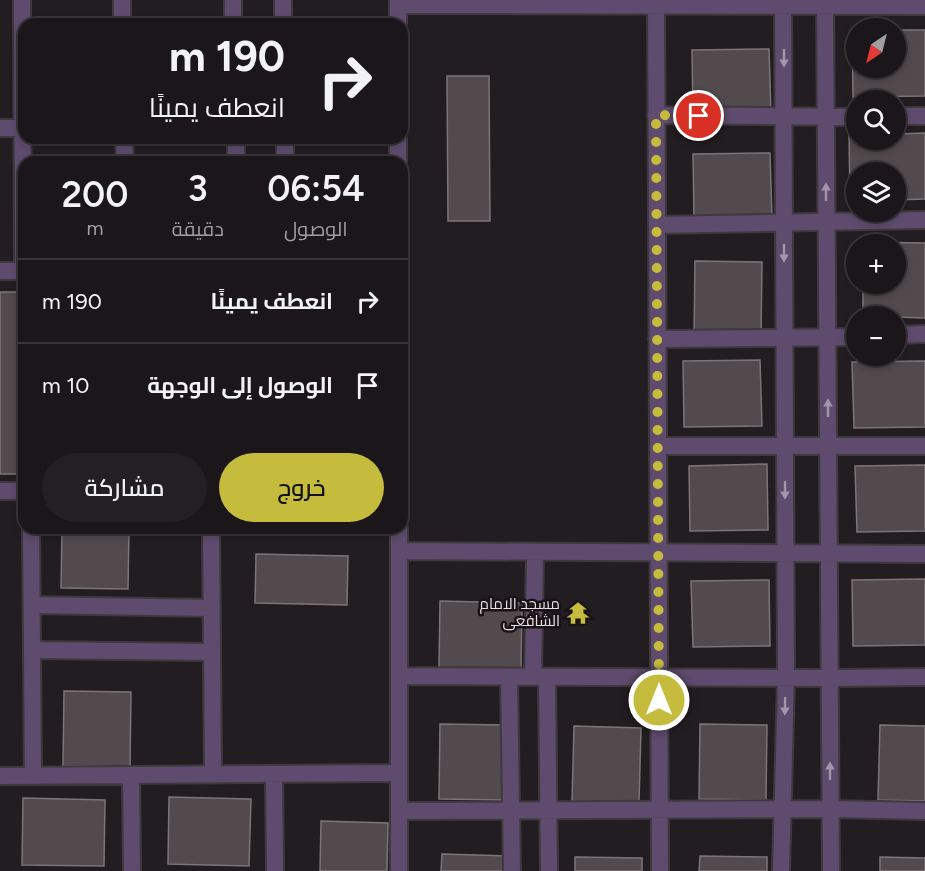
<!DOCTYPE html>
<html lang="ar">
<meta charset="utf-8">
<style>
:root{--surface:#1a1619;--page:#231f22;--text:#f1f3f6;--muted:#9f9fa2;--line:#383538;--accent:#c5bc3d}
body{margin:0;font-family:Figtree,Cairo,sans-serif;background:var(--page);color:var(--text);direction:rtl;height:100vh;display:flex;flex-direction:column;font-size:22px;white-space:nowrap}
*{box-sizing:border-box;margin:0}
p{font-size:20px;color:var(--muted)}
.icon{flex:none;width:33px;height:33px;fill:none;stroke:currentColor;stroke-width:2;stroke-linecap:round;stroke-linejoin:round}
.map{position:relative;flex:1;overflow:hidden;direction:ltr}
.details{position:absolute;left:18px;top:156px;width:390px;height:378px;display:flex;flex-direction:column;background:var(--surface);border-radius:18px;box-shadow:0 3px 9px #0003,0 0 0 2px var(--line);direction:rtl}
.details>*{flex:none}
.hud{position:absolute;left:18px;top:18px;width:390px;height:126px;border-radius:18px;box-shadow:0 3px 9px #0003,0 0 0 2px var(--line);direction:rtl;background:#1a1619;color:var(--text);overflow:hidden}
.needle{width:39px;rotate:215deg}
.controls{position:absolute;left:846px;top:18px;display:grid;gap:12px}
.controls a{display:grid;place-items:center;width:60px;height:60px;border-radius:50%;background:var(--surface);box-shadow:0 3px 9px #0003,0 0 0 2px var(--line);font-size:30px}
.pin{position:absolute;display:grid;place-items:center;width:51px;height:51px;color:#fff;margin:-26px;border:3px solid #fff;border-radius:50%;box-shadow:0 2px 6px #0007}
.me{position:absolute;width:66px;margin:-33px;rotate:0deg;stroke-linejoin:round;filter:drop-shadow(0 0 4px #0008)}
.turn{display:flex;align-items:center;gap:21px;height:126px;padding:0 24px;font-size:27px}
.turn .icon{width:78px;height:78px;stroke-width:2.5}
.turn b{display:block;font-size:42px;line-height:51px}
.eta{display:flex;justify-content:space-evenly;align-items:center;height:102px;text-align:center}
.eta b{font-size:36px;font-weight:600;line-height:42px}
.primary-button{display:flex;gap:12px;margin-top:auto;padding:12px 24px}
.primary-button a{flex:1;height:69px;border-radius:36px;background:var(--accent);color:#111;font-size:24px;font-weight:600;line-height:69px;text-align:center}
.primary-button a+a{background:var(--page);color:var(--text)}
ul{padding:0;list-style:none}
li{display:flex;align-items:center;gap:18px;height:84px;padding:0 24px;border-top:2px solid var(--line)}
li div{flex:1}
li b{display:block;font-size:22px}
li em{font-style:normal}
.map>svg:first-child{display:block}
</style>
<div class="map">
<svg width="925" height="871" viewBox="0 0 925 871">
<rect width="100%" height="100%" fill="#221d21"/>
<path fill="#524a4c" stroke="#7d7477" stroke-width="1.5" d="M 36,21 L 102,22 L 102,24 L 35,24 Z
M 147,21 L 214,22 L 214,24 L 147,24 Z
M 896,30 L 925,30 L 925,96 L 853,97 L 852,31 L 856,31 L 856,68 L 896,68 Z
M 769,49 L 771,115 L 693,116 L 692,50 Z
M 447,76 L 489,76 L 490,221 L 448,221 Z
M 925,133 L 925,199 L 896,200 L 896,172 L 856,172 L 856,200 L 850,200 L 849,134 L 856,134 L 856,140 L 896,140 L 896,134 Z
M 770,153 L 772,219 L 694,220 L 693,154 Z
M 864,242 L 925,243 L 925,318 L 863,316 L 863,284 L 896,284 L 896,244 L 864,244 Z
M 695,261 L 762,262 L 761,337 L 694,336 Z
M 0,292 L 24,292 L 24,474 L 0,474 Z
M 760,360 L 762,426 L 684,427 L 683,361 Z
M 925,361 L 925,427 L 854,428 L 852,362 Z
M 767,464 L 768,530 L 690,531 L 689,466 Z
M 925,465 L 925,531 L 857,532 L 855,466 Z
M 62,528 L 129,528 L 128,589 L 61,588 Z
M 256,554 L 348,556 L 347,605 L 255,603 Z
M 925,579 L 925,645 L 853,646 L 852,580 Z
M 769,580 L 770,646 L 693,647 L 691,581 Z
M 440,601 L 522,603 L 521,670 L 439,668 Z
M 64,691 L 131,692 L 130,767 L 63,766 Z
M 440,724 L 507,725 L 506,800 L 439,799 Z
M 700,724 L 767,725 L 766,800 L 699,799 Z
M 880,725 L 925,726 L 925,801 L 878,800 Z
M 574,726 L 641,728 L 639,803 L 572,801 Z
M 169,797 L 251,799 L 249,866 L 168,864 Z
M 23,798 L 105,800 L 104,866 L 22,865 Z
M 321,821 L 388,823 L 387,871 L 320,871 Z
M 442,854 L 509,856 L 509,871 L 441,871 Z
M 700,856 L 767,857 L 767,871 L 699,871 Z
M 575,857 L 642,858 L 642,871 L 575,871 Z
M 880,857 L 925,858 L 925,871 L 880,871 Z"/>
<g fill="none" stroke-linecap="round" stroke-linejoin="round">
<g stroke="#3d393c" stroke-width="20">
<path id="minor" d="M 22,0 L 23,271
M 122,0 L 122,24
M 233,0 L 233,24
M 283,0 L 283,24
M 656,0 L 660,871
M 825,0 L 831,871
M 398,5 L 925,6
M 398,24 L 398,0
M 656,115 L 856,117
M 896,116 L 925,116
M 0,128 L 24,128
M 124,138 L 125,162
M 236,138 L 236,162
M 285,138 L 285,162
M 398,138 L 398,162
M 657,225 L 925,220
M 0,271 L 24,271
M 896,335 L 925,334
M 657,339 L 856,337
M 658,446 L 925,446
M 0,491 L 24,491
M 31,528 L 33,776
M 211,528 L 213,774
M 399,528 L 399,871
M 399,551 L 925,554
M 32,605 L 212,608
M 33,650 L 212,652
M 399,676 L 830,678 L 925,677
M 533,676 L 535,553
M 509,677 L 512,871
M 547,677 L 549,871
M 274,774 L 275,871
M 131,775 L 132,871
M 0,776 L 399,773
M 399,811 L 831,809 L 925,811
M 781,871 L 786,678 L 783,0"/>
</g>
<use href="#minor" stroke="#5e4b6d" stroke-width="16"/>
</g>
<defs><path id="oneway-solid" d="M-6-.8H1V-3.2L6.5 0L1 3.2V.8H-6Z" transform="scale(1.5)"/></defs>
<g fill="#a296a9">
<use href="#oneway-solid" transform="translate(784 58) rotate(90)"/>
<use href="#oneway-solid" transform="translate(826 192) rotate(-90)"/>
<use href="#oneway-solid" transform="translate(784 253) rotate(90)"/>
<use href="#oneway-solid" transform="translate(828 408) rotate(-90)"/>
<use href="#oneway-solid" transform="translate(785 490) rotate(90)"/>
<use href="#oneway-solid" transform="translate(785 706) rotate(91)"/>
<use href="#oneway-solid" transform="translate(830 771) rotate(-90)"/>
</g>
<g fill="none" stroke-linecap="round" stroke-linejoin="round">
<path stroke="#c5bc3d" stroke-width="10" stroke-dasharray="0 18" d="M 659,700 L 656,115 L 699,116"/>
</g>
<defs>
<g id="temple-bare" transform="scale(1.8)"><path d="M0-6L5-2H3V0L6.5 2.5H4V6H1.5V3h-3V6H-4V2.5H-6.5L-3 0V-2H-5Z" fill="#c5bc3d" stroke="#191317" stroke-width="2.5" paint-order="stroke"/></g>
</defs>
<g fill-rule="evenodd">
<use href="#temple-bare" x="578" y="613"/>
</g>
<g text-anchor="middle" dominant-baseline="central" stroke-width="5" stroke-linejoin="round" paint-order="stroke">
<g font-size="15" fill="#e6e2e5" stroke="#191317" text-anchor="end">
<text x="560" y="604">مسجد الامام<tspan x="560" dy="17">الشافعى</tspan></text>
</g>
</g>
</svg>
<div class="controls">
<a><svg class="needle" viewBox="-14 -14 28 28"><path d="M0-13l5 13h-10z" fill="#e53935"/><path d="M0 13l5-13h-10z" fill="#9f9fa2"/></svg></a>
<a><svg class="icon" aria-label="search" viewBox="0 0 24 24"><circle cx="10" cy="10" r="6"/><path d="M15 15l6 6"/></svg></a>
<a><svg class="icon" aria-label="layers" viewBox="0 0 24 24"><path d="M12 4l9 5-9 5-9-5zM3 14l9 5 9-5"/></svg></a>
<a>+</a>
<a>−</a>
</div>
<div class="pin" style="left:699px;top:116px;background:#d93025"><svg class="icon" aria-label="arrive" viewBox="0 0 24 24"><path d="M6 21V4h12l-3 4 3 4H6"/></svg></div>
<svg class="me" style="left:659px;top:700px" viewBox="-20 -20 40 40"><circle r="17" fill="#c5bc3d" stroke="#fff" stroke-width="3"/><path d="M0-11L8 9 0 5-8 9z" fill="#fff"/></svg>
<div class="hud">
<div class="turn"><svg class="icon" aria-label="right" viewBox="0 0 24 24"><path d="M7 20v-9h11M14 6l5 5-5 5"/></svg><div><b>190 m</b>انعطف يمينًا</div></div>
</div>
<section class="details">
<div class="eta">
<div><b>06:54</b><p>الوصول</p></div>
<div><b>3</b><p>دقيقة</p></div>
<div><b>200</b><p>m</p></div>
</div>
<ul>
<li><svg class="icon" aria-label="right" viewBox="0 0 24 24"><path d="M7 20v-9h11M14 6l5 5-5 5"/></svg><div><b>انعطف يمينًا</b></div><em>190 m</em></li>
<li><svg class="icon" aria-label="arrive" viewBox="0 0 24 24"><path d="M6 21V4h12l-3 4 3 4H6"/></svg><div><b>الوصول إلى الوجهة</b></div><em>10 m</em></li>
</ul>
<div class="primary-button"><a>خروج</a><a>مشاركة</a></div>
</section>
</div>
